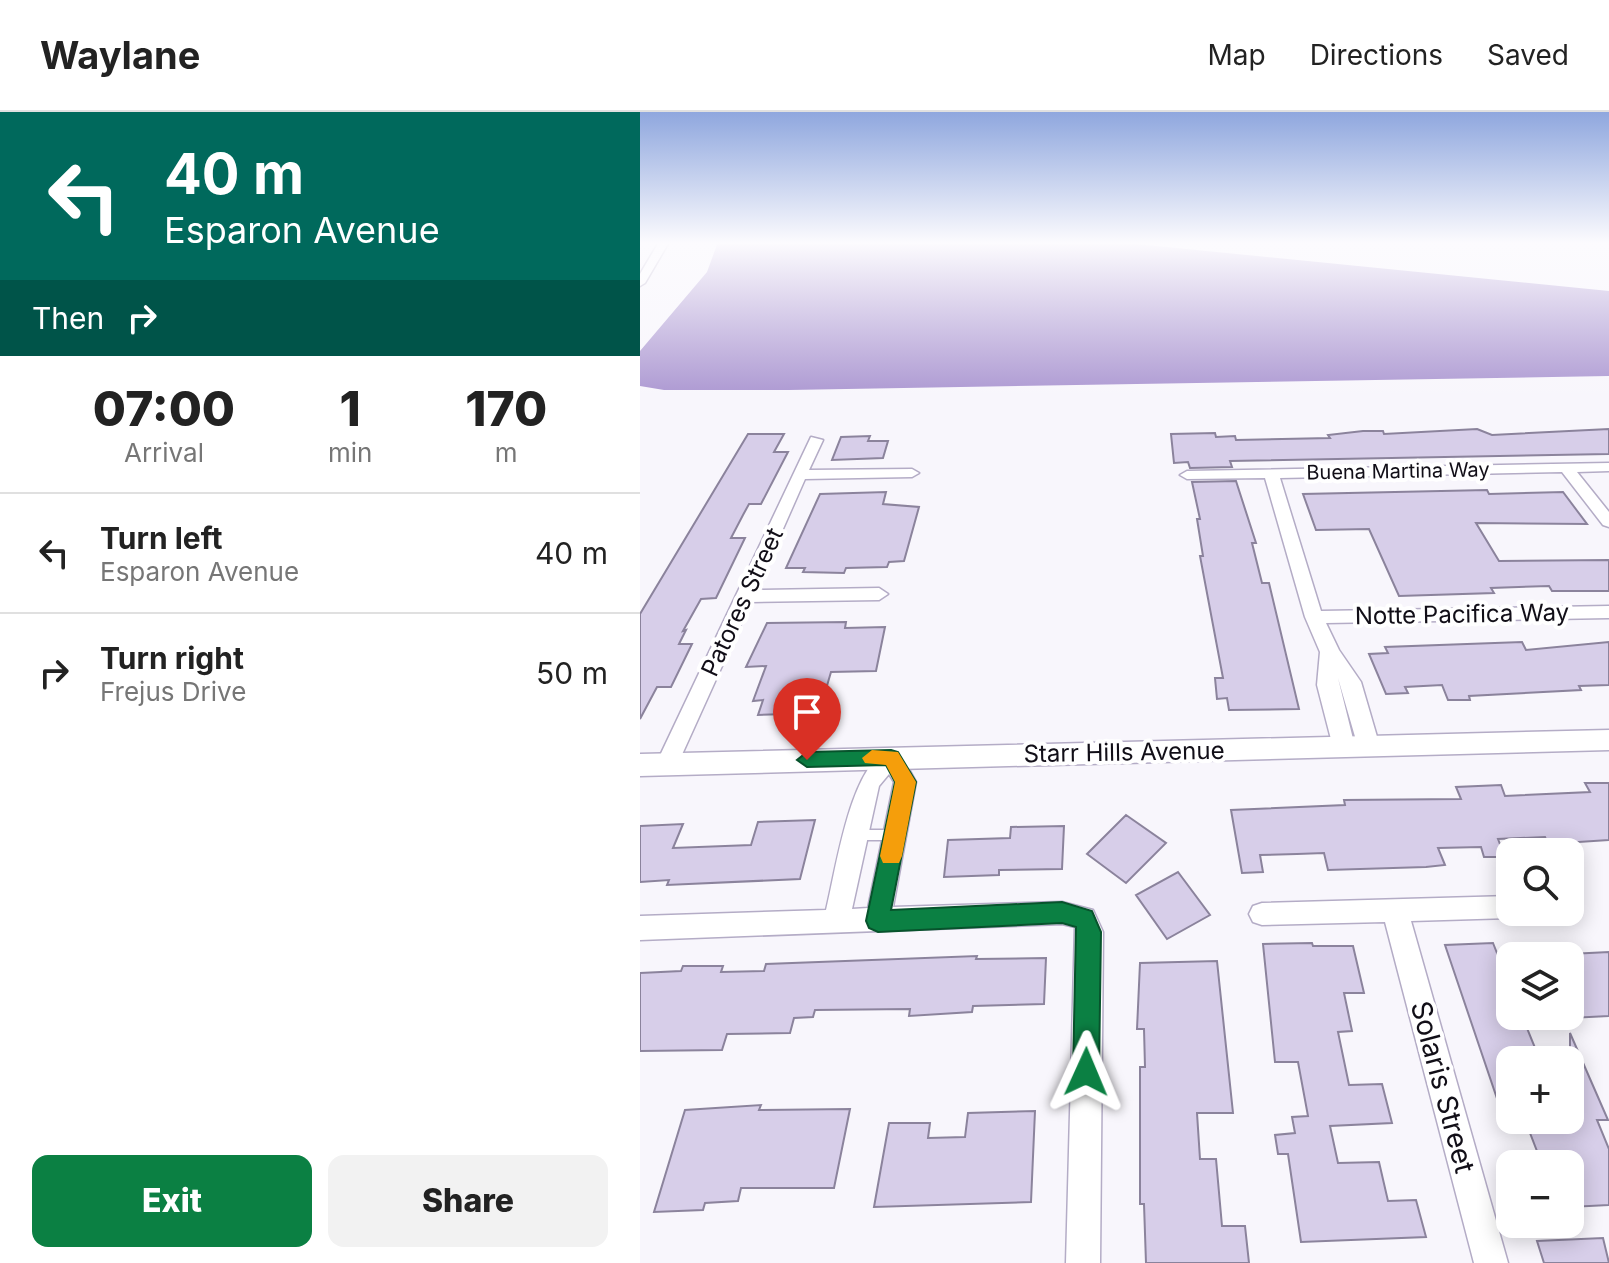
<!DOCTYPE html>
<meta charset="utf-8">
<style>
:root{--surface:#fff;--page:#f2f2f2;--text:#222;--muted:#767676;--line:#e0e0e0;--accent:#0b8043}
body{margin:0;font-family:Inter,sans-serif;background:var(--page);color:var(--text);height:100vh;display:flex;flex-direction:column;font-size:30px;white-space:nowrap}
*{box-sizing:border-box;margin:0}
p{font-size:26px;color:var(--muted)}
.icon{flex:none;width:44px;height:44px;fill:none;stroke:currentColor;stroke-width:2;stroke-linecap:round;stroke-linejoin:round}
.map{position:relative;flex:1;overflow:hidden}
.side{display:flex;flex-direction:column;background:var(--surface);width:640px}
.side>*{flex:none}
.guide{background:#00695c;color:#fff;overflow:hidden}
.controls{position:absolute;left:856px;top:726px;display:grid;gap:16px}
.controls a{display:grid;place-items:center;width:88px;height:88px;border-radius:16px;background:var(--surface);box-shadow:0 4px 20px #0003;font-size:40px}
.pin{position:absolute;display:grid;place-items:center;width:68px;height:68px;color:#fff;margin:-82px -34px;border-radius:50% 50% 50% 0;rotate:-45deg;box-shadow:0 0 8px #0007}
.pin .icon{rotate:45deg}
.me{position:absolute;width:88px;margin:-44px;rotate:1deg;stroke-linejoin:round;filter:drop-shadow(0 0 6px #0008)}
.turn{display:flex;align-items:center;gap:28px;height:168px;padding:0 32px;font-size:36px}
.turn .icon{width:104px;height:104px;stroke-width:2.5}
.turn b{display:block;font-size:56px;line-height:68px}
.then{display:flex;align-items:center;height:76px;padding:0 32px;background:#0003;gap:16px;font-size:30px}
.eta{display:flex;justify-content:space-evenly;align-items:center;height:136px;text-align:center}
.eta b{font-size:48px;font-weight:800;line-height:56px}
.cta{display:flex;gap:16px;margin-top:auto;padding:16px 32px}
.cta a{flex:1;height:92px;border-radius:16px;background:var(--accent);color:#fff;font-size:32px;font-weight:800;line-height:92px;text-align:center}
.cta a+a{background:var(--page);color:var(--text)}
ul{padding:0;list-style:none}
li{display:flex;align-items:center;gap:24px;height:120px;padding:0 32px;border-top:2px solid var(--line)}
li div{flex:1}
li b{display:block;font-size:30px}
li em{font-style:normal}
header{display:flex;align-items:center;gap:48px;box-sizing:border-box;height:112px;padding:0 40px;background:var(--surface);border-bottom:2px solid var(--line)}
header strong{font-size:38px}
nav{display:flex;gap:44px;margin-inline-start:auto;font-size:28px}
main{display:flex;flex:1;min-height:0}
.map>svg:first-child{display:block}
</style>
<header>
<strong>Waylane</strong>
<nav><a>Map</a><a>Directions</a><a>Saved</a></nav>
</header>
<main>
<section class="side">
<div class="guide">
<div class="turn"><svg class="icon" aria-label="left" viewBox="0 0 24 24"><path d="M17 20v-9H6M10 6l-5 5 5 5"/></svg><div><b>40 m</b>Esparon Avenue</div></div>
<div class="then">Then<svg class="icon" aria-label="right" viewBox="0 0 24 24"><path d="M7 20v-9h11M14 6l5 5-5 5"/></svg></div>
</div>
<div class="eta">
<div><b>07:00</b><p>Arrival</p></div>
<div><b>1</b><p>min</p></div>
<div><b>170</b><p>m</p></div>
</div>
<ul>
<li><svg class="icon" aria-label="left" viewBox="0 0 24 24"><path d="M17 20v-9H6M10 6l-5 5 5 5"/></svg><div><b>Turn left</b><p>Esparon Avenue</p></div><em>40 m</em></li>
<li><svg class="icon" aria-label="right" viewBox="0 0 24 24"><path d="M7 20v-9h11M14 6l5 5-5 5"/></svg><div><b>Turn right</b><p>Frejus Drive</p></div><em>50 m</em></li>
</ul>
<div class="cta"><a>Exit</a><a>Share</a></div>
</section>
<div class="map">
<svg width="969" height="1151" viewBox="0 0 969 1151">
<rect width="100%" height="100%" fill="#f8f6fc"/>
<path fill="#a994d0" d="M 78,130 L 476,130 L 969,179 L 969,264 L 149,278 L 24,278 L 0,274 L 0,239 L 67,160 Z"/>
<path fill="#d7cee9" stroke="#8b839c" stroke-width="2" d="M 837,317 L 852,323 L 969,317 L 969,342 L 590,349 L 592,355 L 550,356 L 548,350 L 534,351 L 531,322 L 575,321 L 576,325 L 595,324 L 596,328 L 690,326 L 688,323 L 723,319 L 743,319 L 744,322 Z
M 108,322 L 144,322 L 134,340 L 148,340 L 121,392 L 109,392 L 103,403 L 91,426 L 105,426 L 76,486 L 61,487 L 43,519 L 46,518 L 39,532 L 52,532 L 31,575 L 17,575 L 0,607 L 0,502 Z
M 230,324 L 228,329 L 248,329 L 243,346 L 192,348 L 201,325 Z
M 596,369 L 616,431 L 612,431 L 622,471 L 629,471 L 659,597 L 589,598 L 587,586 L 577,587 L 575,566 L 583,566 L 560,444 L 563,444 L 557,407 L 560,407 L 552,370 Z
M 847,378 L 849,382 L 923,380 L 947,412 L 836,411 L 859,449 L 969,448 L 969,479 L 912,479 L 909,474 L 851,476 L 854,481 L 759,484 L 729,417 L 676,418 L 663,382 Z
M 246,380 L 243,392 L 279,395 L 264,449 L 249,450 L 247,455 L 206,456 L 204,461 L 163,460 L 165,456 L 146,456 L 180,382 Z
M 206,510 L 205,516 L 245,515 L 236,559 L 191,560 L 179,601 L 118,603 L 123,588 L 113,589 L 126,554 L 106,555 L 127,511 Z
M 882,530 L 886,538 L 969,530 L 969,573 L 939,574 L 941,578 L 829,584 L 830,588 L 808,588 L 802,573 L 765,575 L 768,581 L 746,582 L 729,542 L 748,541 L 745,535 Z
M 945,671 L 969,671 L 969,728 L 908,732 L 905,725 L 858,727 L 865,745 L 844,745 L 841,735 L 798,736 L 805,753 L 786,755 L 688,758 L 684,741 L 657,742 L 620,743 L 623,760 L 602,761 L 591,698 L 705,693 L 704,688 L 821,687 L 816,675 L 861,673 L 865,684 L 950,680 Z
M 486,703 L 526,731 L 486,771 L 447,742 Z
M 175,708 L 160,767 L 27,773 L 29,768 L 0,770 L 0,714 L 43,712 L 33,736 L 111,733 L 118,710 Z
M 424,714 L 422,757 L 359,758 L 359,763 L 304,765 L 308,728 L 370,726 L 371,715 Z
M 538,760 L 570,803 L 527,827 L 496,783 Z
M 672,831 L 673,834 L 713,834 L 724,881 L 704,881 L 712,919 L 698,920 L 709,973 L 742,972 L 752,1011 L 690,1014 L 698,1051 L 739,1050 L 748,1089 L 776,1088 L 786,1125 L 661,1130 L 648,1042 L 638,1042 L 635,1023 L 655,1021 L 652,1005 L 668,1004 L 658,950 L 635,950 L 623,832 Z
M 853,831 L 870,874 L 870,904 L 882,904 L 900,948 L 870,948 L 868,1019 L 805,833 Z
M 969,840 L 969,904 L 930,906 L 930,842 Z
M 337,844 L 336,847 L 406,846 L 404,892 L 333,894 L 332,900 L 269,904 L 270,897 L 175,898 L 173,905 L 154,906 L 150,921 L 87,922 L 82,938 L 0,939 L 0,861 L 41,859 L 43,854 L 83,854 L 81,860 L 124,859 L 126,852 Z
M 577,849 L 593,1001 L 557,1001 L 560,1047 L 576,1047 L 582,1114 L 605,1114 L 609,1151 L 506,1151 L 504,1092 L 500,1092 L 500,955 L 505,955 L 504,917 L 497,917 L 500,851 Z
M 930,921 L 968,1008 L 957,1008 L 969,1037 L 969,1093 L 930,1095 L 930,1052 L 902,1052 L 885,1008 L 930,1008 Z
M 121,993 L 119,998 L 210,997 L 194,1076 L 101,1076 L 98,1089 L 65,1091 L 63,1098 L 14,1100 L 45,998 Z
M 395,999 L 391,1090 L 234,1095 L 249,1011 L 290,1011 L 288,1026 L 325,1025 L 328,1001 Z
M 963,1126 L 969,1151 L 904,1151 L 897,1129 Z"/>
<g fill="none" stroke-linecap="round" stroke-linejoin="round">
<g stroke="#b4acc6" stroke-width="3">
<path id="service" d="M 218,718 L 254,718 L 258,720 L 260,723 L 258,726 L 254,728 L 218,728 L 214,726 L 212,723 L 214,720 Z"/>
</g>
<g stroke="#b4acc6" stroke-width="3">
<path id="minor" d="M 19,130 L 29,130 L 5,171 L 0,174 L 0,162 Z
M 171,325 L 183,328 L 169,358 L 272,357 L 279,361 L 272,365 L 165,367 L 116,478 L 239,476 L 248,482 L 239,488 L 111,490 L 35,658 L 19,658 L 16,652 Z
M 969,351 L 969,359 L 937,360 L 969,400 L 969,415 L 963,413 L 922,360 L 640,366 L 681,499 L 969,494 L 969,506 L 686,511 L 699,538 L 721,570 L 740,635 L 737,641 L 721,641 L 718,635 L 698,566 L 715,635 L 712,641 L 696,641 L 693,635 L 677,573 L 680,540 L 665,505 L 625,366 L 547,367 L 540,363 L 547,359 Z
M 251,637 L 259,639 L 276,670 L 253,795 L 422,790 L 453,798 L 463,820 L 460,1151 L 426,1151 L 435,815 L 422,812 L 0,828 L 0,804 L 186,798 C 196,759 210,650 251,637 ZM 249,662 L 254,670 L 228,796 L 212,797 L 239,674 Z
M 870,784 L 870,800 L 880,800 L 870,806 L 771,809 L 868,1151 L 834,1151 L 745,810 L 622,813 L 613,810 L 609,802 L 613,794 L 622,791 Z"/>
</g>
<g stroke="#b4acc6" stroke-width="3">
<path id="tertiary" d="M 969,618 L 969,638 L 0,664 L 0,642 Z"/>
</g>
<use href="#service" fill="#fff" fill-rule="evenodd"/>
<use href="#minor" fill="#fff" fill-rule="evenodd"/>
<use href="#tertiary" fill="#fff" fill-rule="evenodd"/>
</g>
<linearGradient id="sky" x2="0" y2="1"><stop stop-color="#8fa7de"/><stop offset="0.45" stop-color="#fcfbfe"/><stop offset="1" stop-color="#fcfbfe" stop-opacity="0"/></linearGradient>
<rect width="969" height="291" fill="url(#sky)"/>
<path fill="#0b8043" stroke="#07532c" stroke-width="2" d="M 251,638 L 258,640 L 276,670 L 251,798 L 422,790 L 452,799 L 461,820 L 459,960 L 455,969 L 446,973 L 436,969 L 433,960 L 436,815 L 422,811 L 238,820 L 229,816 L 226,809 L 255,670 L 246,653 L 167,655 L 157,648 L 167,640 Z"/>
<path fill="#f59e0b" d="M 232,638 L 258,640 L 276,670 L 262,744 L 259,751 L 243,751 L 240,744 L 255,670 L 246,653 L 225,651 L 222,646 Z"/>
<g text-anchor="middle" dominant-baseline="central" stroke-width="8" stroke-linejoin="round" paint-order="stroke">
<g font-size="20" fill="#110e17" stroke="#fff">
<text transform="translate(758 359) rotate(-1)">Buena Martina Way</text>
</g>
<g font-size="24" fill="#110e17" stroke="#fff">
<text transform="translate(102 490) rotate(-65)">Patores Street</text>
<text transform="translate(822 502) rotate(-1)">Notte Pacifica Way</text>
<text transform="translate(484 640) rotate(-1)">Starr Hills Avenue</text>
</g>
<g font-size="28" fill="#110e17" stroke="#fff">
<text transform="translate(803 975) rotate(75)">Solaris Street</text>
</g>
</g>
</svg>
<div class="controls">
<a><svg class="icon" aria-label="search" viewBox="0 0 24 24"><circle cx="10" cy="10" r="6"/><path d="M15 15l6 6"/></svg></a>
<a><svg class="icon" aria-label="layers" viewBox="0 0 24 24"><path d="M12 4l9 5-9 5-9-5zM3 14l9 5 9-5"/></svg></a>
<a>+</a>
<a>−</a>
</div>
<div class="pin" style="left:167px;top:648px;background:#d93025"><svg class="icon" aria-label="arrive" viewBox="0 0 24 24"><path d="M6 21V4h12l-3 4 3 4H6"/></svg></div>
<svg class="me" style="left:446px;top:960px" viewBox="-20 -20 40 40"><path d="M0-17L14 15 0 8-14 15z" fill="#0b8043" stroke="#fff" stroke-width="4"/></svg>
</div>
</main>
